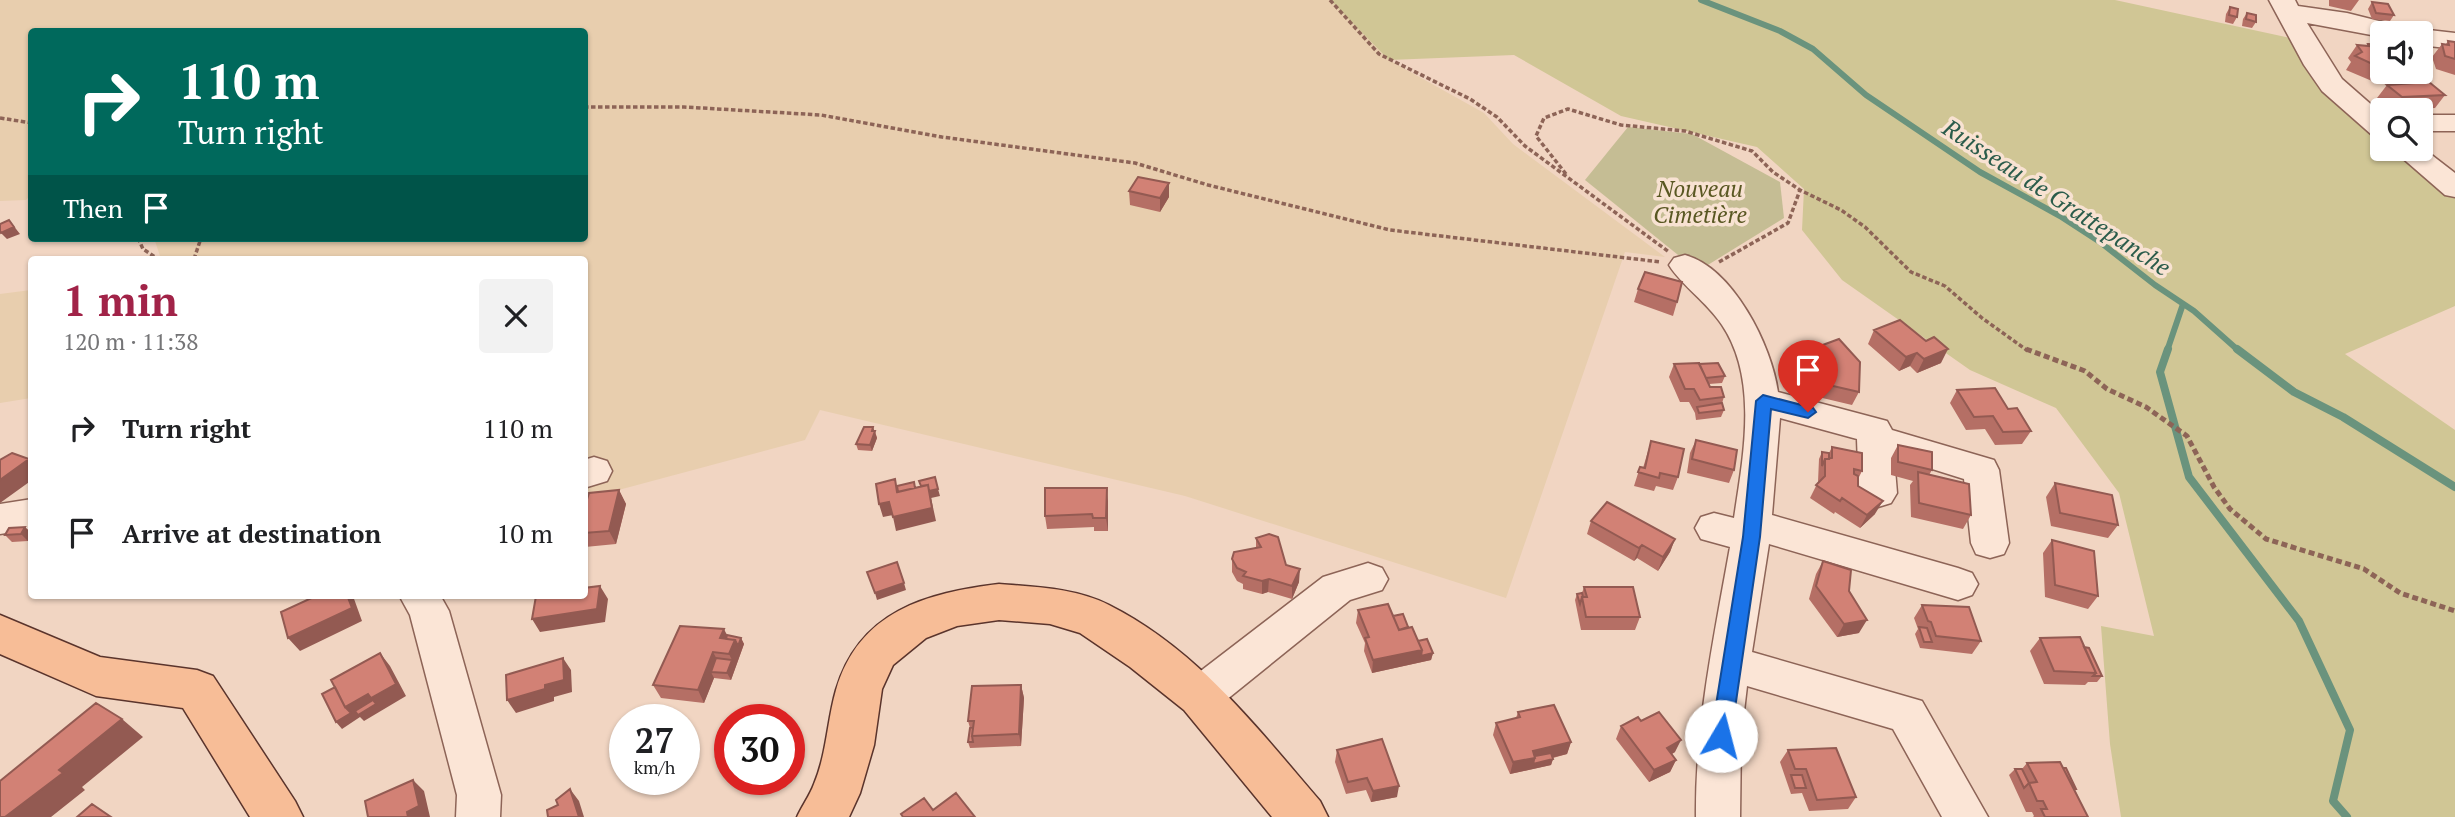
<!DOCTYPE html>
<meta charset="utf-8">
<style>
:root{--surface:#fff;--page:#f2f2f2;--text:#202124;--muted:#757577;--accent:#a12348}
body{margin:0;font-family:"PT Serif",serif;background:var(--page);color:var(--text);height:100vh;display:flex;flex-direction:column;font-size:26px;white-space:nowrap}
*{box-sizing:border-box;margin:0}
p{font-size:23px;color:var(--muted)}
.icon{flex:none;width:38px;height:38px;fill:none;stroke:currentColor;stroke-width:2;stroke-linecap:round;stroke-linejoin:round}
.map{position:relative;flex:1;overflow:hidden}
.sheet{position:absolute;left:28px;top:256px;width:560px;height:343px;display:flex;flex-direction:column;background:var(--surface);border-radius:7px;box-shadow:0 2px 5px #0004}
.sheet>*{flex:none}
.guide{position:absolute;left:28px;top:28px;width:560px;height:214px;border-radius:7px;box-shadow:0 2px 5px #0004;background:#00695c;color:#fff;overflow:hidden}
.controls{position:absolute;left:2370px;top:21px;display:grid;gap:14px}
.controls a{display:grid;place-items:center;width:63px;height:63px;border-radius:7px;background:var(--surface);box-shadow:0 2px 5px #0004;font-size:35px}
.speed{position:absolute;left:609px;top:704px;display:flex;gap:14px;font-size:35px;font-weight:700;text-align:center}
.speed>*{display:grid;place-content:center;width:91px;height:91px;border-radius:50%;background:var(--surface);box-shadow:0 2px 5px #0004;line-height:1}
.speed small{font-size:18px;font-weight:400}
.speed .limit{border:10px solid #d22;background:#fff;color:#111}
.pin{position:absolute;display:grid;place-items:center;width:60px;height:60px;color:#fff;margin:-72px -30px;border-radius:50% 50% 50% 0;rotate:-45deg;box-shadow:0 0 7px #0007}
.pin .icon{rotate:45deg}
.me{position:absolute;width:77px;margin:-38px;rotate:8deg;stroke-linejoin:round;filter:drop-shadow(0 0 5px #0008)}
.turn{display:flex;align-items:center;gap:24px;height:147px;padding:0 35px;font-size:32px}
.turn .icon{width:91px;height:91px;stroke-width:2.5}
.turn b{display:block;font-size:49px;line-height:60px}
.then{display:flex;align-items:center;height:66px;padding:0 35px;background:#0003;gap:14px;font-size:26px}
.round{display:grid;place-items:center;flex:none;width:74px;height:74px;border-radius:7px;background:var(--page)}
.headline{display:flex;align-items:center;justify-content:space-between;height:119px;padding:0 35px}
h1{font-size:42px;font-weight:600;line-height:52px;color:var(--accent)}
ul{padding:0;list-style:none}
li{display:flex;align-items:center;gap:21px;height:105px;padding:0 35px}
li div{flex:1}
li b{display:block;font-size:26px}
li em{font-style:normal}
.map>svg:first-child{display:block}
</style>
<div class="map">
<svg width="2455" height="817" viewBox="0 0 2455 817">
<rect width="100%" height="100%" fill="#f1d5c2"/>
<path fill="#e8ceae" d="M 0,0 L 1330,0 L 1389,60 L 1484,113 L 1513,144 L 1665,257 L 1625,252 L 1506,598 L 1185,496 L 820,410 L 805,440 L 585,499 L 584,259 L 161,259 L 154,238 L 584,238 L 584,32 L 32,32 L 31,194 L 26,200 L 0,201 Z
M 31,290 L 31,398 L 0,403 L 0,294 Z"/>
<path fill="#d0c695" d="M 1330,0 L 2115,0 L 2290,38 C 2315,77 2345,110 2382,138 L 2382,149 L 2395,149 L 2455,195 L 2455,306 L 2345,354 L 2455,430 L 2455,817 L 2121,817 L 2110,744 L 2101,626 L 2154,636 L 2119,493 L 2056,408 L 1970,370 L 1842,280 L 1802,230 L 1804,189 L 1757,147 L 1621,116 L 1514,55 L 1389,60 Z"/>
<path fill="#c5bd94" d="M 1628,127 L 1692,134 L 1780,182 L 1784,218 L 1698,271 L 1585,180 Z"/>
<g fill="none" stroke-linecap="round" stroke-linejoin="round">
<path stroke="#6a937d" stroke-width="6" d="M 1701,0 L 1780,31 L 1813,49 L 1866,95 L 1980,172 L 2060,216 L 2100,242 L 2155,285 L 2194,311 L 2239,351
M 2167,351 L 2183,304"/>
<path stroke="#6a937d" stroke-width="8" d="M 2168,349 L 2160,372 L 2189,477 L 2299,621 L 2350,730 L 2333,801 L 2347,817
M 2237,349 L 2294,392 L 2343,417 L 2455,487"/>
<g stroke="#8d6457" stroke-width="3">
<path id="minor" d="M 2269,0 L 2295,0 L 2298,6 L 2347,13 L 2407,28 L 2410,32 L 2420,29 L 2455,33 L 2455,49 L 2420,45 L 2420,33 L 2382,33 L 2382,37 L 2307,23 L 2342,79 L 2382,114 L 2382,137 L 2372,135 L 2322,91 L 2304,65 Z
M 2420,115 L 2455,115 L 2455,131 L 2420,131 Z
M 2420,146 L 2455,173 L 2455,197 L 2445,195 L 2392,149 L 2420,149 Z
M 1685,255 C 1733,268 1772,346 1778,392 L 1887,421 L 1892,430 L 1994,460 L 1999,470 L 2009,543 L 2004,554 L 1990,558 L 1976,554 L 1971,543 L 1964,479 L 1894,457 L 1897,493 L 1891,503 L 1878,507 L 1865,503 L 1859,493 L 1857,439 L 1780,418 L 1772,515 L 1958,568 L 1972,573 L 1978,584 L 1972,595 L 1958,600 L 1769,544 L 1752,652 L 1922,701 L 1988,817 L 1942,817 L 1893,729 L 1747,686 L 1741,737 L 1740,817 L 1696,817 C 1695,725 1714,637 1730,547 L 1701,539 L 1695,528 L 1701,517 L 1714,513 L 1734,518 C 1743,457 1759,380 1722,325 C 1707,302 1682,286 1669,265 L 1674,258 Z
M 594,457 L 607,461 L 612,471 L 607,481 L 584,488 L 584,460 Z
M 32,499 L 32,529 L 0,534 L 0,504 Z
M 1368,563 L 1382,568 L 1388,579 L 1382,590 L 1350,600 L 1215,709 L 1200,714 L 1185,709 L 1179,696 L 1185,683 L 1323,577 Z
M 399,595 L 440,595 L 449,611 L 501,795 L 500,817 L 456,817 L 457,795 L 410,615 Z"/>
</g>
<g stroke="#5a342c" stroke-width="3">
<path id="major" d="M 999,584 C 1035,587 1076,588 1109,605 C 1197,649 1257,728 1320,801 L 1328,817 L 1272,817 L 1184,710 L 1130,667 L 1080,633 L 1050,624 L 999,620 L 957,626 L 926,638 L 893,665 L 882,689 L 874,745 L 860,793 L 849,817 L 797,817 C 802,806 810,795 814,784 C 827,753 827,721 836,690 C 859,611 926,593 999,584 Z
M 0,615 L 100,657 L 197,670 L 213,676 L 295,801 L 303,817 L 250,817 L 183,708 L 96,696 L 0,654 Z"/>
</g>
<path stroke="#8d6457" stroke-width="3.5" stroke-dasharray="4.5 2.5" stroke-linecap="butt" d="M 1330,0 L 1379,54 L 1470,99 L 1497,117 L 1525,146 L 1669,252
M 584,107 L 684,107 L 821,115 L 942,137 L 1135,163 L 1208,185 L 1390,230 L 1661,262
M 0,118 L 32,123
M 1566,174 L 1536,136 L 1544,118 L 1568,109 L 1621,125 L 1685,131 L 1752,151 L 1773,172 L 1800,190 L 1841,210 L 1865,227 L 1911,272 L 1945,286 L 1982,318 L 2028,351
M 138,238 L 143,249 L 158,259
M 194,259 L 201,238
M 1719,262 L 1788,223 L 1800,190"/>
<path stroke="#8d6457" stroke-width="5" stroke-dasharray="6 3.5" stroke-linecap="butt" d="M 2026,349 L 2085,371 L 2107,389 L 2146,407 L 2187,436 L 2214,487 L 2230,509 L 2266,539 L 2364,569 L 2400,593 L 2455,611"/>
<use href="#minor" fill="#fbe5d6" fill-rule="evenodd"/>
<use href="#major" fill="#f7bd97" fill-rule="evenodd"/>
</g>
<path fill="#b56f65" d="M 2329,0 L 2359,0 L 2351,11 L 2329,6 Z
M 2372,2 L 2394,15 L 2390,21 L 2372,19 L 2368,9 Z
M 2230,7 L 2237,17 L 2233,24 L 2225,22 L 2226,14 Z
M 2247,13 L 2256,22 L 2252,28 L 2242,26 L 2243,19 Z
M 2448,41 L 2455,42 L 2455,75 L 2436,69 L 2432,57 L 2442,44 L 2446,44 Z
M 2368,44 L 2382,45 L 2381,74 L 2372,81 L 2346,70 L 2351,62 L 2348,58 L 2357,45 L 2367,46 Z
M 2387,85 L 2445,95 L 2435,108 L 2392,110 L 2377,98 Z
M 1129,191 L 1169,197 L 1160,212 L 1130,205 Z
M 1638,289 L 1677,302 L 1673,316 L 1634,302 Z
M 1874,330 L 1941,363 L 1917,373 L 1910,366 L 1899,371 L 1868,344 Z
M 1839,339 L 1859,392 L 1852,405 L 1814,396 L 1815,378 L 1801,365 L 1804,358 L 1817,352 L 1820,346 Z
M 1674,364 L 1699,364 L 1725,376 L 1722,383 L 1709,384 L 1710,387 L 1724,397 L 1722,403 L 1724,410 L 1721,417 L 1696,420 L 1695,413 L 1689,402 L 1680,402 L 1669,377 Z
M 1957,390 L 2008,409 L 2031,431 L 2022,444 L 1995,445 L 1985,429 L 1966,430 L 1950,403 Z
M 875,431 L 877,438 L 872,451 L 858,450 L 856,444 Z
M 1696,440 L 1734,470 L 1729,483 L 1687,473 L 1690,453 Z
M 1651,441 L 1678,477 L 1673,490 L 1656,486 L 1654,491 L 1634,486 L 1640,467 L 1643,468 Z
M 1898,445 L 1932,470 L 1929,475 L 1971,515 L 1963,529 L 1911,517 L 1910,485 L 1913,481 L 1891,475 L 1891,458 Z
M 1832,447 L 1862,471 L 1859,477 L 1859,487 L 1875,514 L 1860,528 L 1835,512 L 1834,514 L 1810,498 L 1818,482 L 1819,459 L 1822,452 L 1829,453 Z
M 2055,483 L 2118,525 L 2108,538 L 2051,526 L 2046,497 Z
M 619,490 L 626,504 L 616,544 L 585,547 L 584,509 Z
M 1108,501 L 1108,531 L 1094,531 L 1094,527 L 1047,529 L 1045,516 Z
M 1591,521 L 1675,539 L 1670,552 L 1658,571 L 1637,558 L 1634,561 L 1587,534 Z
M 25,527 L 32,534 L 28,541 L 12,542 L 5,535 Z
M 1256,538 L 1286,565 L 1299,582 L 1292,599 L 1268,592 L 1262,594 L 1243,589 L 1243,584 L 1237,581 L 1232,572 L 1232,559 L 1256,548 Z
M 2052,540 L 2098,596 L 2088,609 L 2045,597 L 2043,553 Z
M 1823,561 L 1849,591 L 1859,633 L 1837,637 L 1809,599 L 1816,574 Z
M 1584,587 L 1640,617 L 1635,630 L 1581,630 L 1575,600 L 1577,594 L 1582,593 Z
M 1922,605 L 1981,641 L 1972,654 L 1920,648 L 1915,634 L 1918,629 L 1914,618 Z
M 1358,610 L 1393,616 L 1408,627 L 1418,641 L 1433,653 L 1431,660 L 1372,673 L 1364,651 L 1365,643 L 1356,623 Z
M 727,635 L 741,638 L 744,644 L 731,680 L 714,678 L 704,703 L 661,698 L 653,685 Z
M 2040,638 L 2084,647 L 2102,676 L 2097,682 L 2088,682 L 2085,685 L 2044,684 L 2030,651 Z
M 1021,685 L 1024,698 L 1021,746 L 970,748 L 968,742 L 970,728 L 968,721 Z
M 1518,712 L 1571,742 L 1567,754 L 1553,758 L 1553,759 L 1551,765 L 1510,774 L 1493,735 L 1496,723 L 1516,718 Z
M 1621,726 L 1675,752 L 1672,754 L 1676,760 L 1670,772 L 1649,782 L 1616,739 Z
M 1337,750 L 1397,797 L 1371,802 L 1366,790 L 1346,794 L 1335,762 Z
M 1788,750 L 1856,797 L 1848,809 L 1809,811 L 1802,793 L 1791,794 L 1780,762 Z
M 2027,763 L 2076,789 L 2075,790 L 2088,817 L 2033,817 L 2034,816 L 2032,812 L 2026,812 L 2009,775 L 2015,769 L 2022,769 Z"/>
<path fill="#935a52" d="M 2382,67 L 2382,72 L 2383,72 L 2381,74 L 2372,81 Z
M 1169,183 L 1169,197 L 1160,212 L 1160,198 Z
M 9,220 L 20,234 L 7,239 L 1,233 Z
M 1948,349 L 1941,363 L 1917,373 L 1924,359 Z
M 1917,353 L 1910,366 L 1899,371 L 1906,357 Z
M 873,427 L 877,438 L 872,451 L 870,445 L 872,431 Z
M 29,459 L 32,462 L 32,480 L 0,503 L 0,480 Z
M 1107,488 L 1108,501 L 1108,531 L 1106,518 Z
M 938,489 L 940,496 L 931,498 L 936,521 L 896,531 L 893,517 L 929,491 Z
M 619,490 L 626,504 L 616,544 L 609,531 Z
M 1883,501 L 1875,514 L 1860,528 L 1867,515 Z
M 889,502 L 893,515 L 883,517 L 879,504 Z
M 25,527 L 32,534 L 28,541 L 21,534 Z
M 1675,539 L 1670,552 L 1658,571 L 1663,557 Z
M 1642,545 L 1637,558 L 1634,561 L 1639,548 Z
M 1300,569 L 1299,582 L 1292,599 L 1292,586 Z
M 1269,579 L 1268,592 L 1262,594 L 1262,581 Z
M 904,583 L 906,590 L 877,600 L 875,593 Z
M 600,586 L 608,599 L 605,622 L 540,632 L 532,619 Z
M 347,595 L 352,595 L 353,596 L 362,621 L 300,651 L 288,638 Z
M 1867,620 L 1859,633 L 1837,637 L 1844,624 Z
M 724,629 L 730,641 L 720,638 Z
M 741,638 L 744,644 L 731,680 L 727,673 L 732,660 L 729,654 L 735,640 Z
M 1422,650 L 1433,653 L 1431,660 L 1372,673 L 1373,660 Z
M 713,652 L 720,665 L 711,672 L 714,678 L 704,703 L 698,690 Z
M 380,653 L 390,666 L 406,696 L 364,721 L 360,717 L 342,729 L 336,722 Z
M 563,658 L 571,670 L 572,692 L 554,697 L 554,701 L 516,713 L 507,700 L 545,685 Z
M 1021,685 L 1024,698 L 1021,746 L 1019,734 Z
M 122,719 L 143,737 L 82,787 L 85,790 L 51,817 L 5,817 L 59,770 Z
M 1681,740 L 1675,752 L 1661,760 L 1667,748 Z
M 1571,742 L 1567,754 L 1534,762 L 1553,759 L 1551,765 L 1510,774 L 1513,762 L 1533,751 Z
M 1676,760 L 1670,772 L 1649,782 L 1654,770 Z
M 413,780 L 424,791 L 430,817 L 408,817 L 407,812 Z
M 1399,786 L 1397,797 L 1371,802 L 1373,791 Z
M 570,789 L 579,801 L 584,817 L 579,817 Z"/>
<path fill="#d28175" stroke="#935a52" stroke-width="2" d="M 2372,2 L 2388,4 L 2394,15 L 2376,13 Z
M 2230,7 L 2238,9 L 2237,17 L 2229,15 Z
M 2247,13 L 2256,15 L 2256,22 L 2246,19 Z
M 2448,41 L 2455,42 L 2455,59 L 2445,56 L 2442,44 L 2449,45 Z
M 2368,44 L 2382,45 L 2381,68 L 2355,56 L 2362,52 L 2357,45 L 2369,46 Z
M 2429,82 L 2445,95 L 2402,97 L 2387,85 Z
M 1138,177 L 1169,183 L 1160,198 L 1129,191 Z
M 9,220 L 14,227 L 1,233 L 0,231 L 0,224 Z
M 1645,272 L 1682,282 L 1677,302 L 1638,289 Z
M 1900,320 L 1926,341 L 1934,337 L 1948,349 L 1924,359 L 1917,353 L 1906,357 L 1874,330 Z
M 1839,339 L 1860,362 L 1859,392 L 1820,383 L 1822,365 L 1810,355 L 1824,350 L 1820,346 Z
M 1699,363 L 1710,387 L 1721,387 L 1724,397 L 1700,400 L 1694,389 L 1685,389 L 1674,364 Z
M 1718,363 L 1725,376 L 1706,378 L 1699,364 Z
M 1995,388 L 2008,409 L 2017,408 L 2031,431 L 2003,432 L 1993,416 L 1974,417 L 1957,390 Z
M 1722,403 L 1724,410 L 1699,413 L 1697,407 Z
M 864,427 L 873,427 L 872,431 L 875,431 L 870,445 L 856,444 Z
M 1696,440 L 1737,450 L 1734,470 L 1692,459 Z
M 1651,441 L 1684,449 L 1678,477 L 1660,473 L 1659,478 L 1638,472 L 1640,467 L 1645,468 Z
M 1898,445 L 1932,452 L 1932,470 L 1898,462 Z
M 1832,447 L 1862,453 L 1862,471 L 1854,469 L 1854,474 L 1858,476 L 1858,486 L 1883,501 L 1867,515 L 1842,498 L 1840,501 L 1816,485 L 1825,476 L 1825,459 L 1832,458 Z
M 1822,452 L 1829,453 L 1829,459 L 1825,459 L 1822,466 Z
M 12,453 L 29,459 L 0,480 L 0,460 Z
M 1918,472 L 1969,484 L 1971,515 L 1919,503 Z
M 935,477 L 938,489 L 929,491 L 928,485 L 921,486 L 919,481 Z
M 895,479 L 897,492 L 928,485 L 932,508 L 893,517 L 889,502 L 879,504 L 876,484 Z
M 914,482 L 915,488 L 898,492 L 897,486 Z
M 2055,483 L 2112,495 L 2118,525 L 2060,513 Z
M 1045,488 L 1107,488 L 1106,518 L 1093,518 L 1092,514 L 1045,516 Z
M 619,490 L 609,531 L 584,533 L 584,509 L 589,493 Z
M 1607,502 L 1675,539 L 1663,557 L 1642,545 L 1639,548 L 1591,521 Z
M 25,527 L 21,534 L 5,535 L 9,528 Z
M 1269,534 L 1278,537 L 1286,565 L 1300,569 L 1292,586 L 1269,579 L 1262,581 L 1243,576 L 1246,572 L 1237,568 L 1232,559 L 1234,552 L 1261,547 L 1256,538 Z
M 2052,540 L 2094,551 L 2098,596 L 2055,585 Z
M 1823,561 L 1851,570 L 1849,591 L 1867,620 L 1844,624 L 1816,586 Z
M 897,562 L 904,583 L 875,593 L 867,572 Z
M 600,586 L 597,609 L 532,619 L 536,596 L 584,595 L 584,588 Z
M 1584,587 L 1633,587 L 1640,617 L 1586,617 L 1582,597 L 1587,597 Z
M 1582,593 L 1583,597 L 1582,597 L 1580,604 L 1577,594 Z
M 318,595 L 347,595 L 352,608 L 288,638 L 281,612 Z
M 1388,604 L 1399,630 L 1412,627 L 1422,650 L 1373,660 L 1365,638 L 1369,637 L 1358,610 Z
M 1922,605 L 1969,607 L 1981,641 L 1936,636 L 1931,622 L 1928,621 Z
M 1403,614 L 1408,627 L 1399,630 L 1393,616 Z
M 680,626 L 724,629 L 720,638 L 735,640 L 729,654 L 713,652 L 698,690 L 653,685 Z
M 1919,627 L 1927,628 L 1932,642 L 1924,642 Z
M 727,635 L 741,638 L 738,646 L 735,640 L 726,639 Z
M 2080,637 L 2096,673 L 2054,671 L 2040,638 Z
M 1427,639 L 1433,653 L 1421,656 L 1422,650 L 1418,641 Z
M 2084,647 L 2089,648 L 2102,676 L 2093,676 L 2096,673 Z
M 380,653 L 396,684 L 371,698 L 368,694 L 345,707 L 331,680 Z
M 563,658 L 564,680 L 545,685 L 545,689 L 507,700 L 506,675 Z
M 716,658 L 732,660 L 727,673 L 711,672 Z
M 1021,685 L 1019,734 L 972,736 L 974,721 L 968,721 L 972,686 Z
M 335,687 L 345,707 L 351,713 L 336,722 L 322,694 Z
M 373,700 L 376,704 L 358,715 L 355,711 Z
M 96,703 L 122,719 L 59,770 L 63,773 L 5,817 L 0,817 L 0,781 Z
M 1554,705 L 1571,742 L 1533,751 L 1535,758 L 1513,762 L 1496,723 L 1520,717 L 1518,712 Z
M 1659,712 L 1681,740 L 1667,748 L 1676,760 L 1654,770 L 1621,726 L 1638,717 L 1641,721 Z
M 973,727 L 972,736 L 973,742 L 968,742 L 970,728 Z
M 1382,739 L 1399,786 L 1373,791 L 1367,778 L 1348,782 L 1337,750 Z
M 1836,748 L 1856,797 L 1817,800 L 1806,769 L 1795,769 L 1788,750 Z
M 1551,753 L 1553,759 L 1533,764 L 1535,756 Z
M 2060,762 L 2088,817 L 2045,817 L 2041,809 L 2047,809 L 2043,801 L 2037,801 L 2029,783 L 2037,782 L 2027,763 Z
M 2063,768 L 2066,768 L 2076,789 L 2074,789 Z
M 2015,769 L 2022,769 L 2029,783 L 2024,788 Z
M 1791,775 L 1802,775 L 1806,788 L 1795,788 Z
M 413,780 L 419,806 L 407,812 L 408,817 L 368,817 L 365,801 Z
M 570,789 L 579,817 L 548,817 L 547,810 L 558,805 L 556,800 Z
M 956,793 L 975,817 L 903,817 L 901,814 L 924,798 L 933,810 Z
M 92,804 L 111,817 L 77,817 Z"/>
<path fill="#1a73e8" stroke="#114b97" stroke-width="2" d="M 1763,395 L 1813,408 L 1816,412 L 1808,418 L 1771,409 L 1760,537 L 1731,736 L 1728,742 L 1721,745 L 1714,742 L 1711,736 L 1743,537 L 1756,401 Z"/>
<g text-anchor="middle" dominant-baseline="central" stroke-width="7" stroke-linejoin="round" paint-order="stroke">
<g font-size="23" font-style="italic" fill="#595722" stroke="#f8e2d2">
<text x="1700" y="188">Nouveau<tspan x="1700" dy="26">Cimetière</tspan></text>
</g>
<g font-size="24" font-style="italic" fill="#2b5c4b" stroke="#f8e2d2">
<text transform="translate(2057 197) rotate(33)">Ruisseau de Grattepanche</text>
</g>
</g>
</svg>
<div class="controls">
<a><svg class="icon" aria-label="sound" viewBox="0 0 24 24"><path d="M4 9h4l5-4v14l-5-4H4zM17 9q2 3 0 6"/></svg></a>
<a><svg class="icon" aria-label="search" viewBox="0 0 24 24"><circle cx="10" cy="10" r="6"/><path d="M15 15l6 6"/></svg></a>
</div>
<div class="speed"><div>27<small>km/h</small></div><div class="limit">30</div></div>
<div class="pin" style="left:1808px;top:412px;background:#d93025"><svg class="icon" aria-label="arrive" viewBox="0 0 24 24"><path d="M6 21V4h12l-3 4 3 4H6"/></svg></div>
<svg class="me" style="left:1721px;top:736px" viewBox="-20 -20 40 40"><circle r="19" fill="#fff"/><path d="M0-13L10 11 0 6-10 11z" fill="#1a73e8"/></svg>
<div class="guide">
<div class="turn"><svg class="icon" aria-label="right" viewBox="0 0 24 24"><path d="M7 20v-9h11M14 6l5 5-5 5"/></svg><div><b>110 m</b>Turn right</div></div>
<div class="then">Then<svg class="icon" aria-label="arrive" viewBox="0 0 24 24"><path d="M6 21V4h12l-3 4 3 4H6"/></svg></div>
</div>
<section class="sheet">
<div class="headline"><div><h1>1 min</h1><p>120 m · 11:38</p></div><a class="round"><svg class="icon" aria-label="close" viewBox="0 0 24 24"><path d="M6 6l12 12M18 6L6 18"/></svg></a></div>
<ul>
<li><svg class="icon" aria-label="right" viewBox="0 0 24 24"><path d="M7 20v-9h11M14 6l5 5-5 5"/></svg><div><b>Turn right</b></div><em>110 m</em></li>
<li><svg class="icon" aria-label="arrive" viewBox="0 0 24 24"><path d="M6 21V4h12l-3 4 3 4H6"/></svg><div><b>Arrive at destination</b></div><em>10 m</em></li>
</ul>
</section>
</div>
